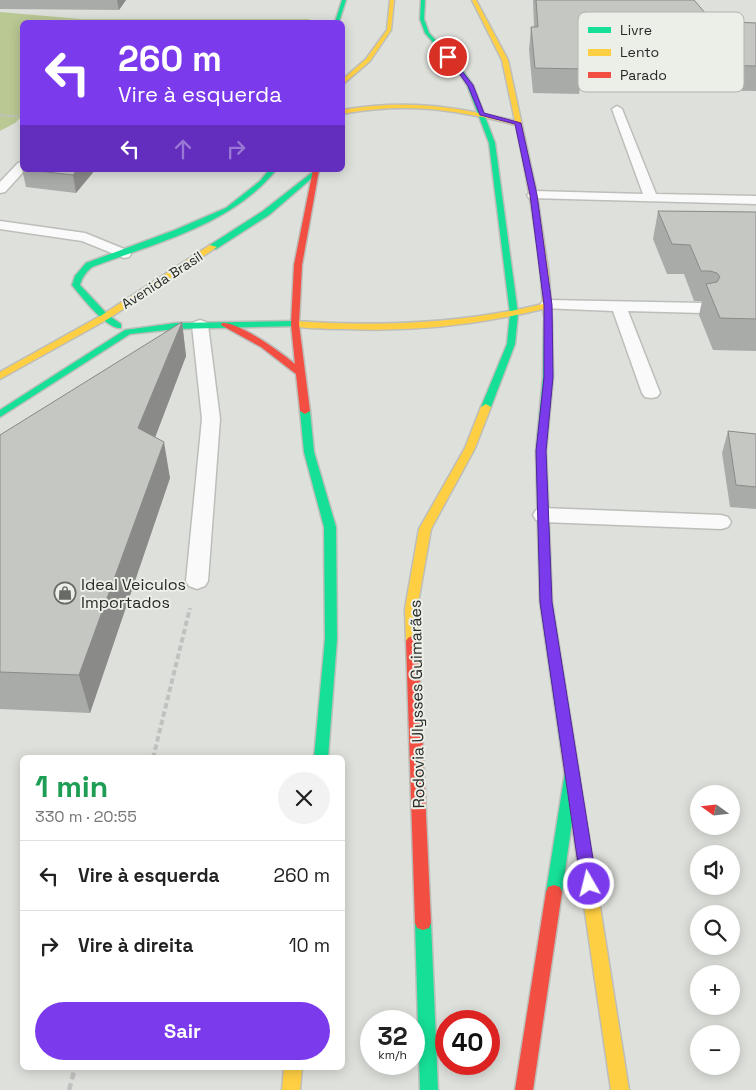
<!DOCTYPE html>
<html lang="pt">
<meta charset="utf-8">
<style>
:root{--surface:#fff;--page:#f2f2f2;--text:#222;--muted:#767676;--line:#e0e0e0;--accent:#7c3aed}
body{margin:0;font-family:"Space Grotesk",sans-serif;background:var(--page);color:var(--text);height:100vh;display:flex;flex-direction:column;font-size:19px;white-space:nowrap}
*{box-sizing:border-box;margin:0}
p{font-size:16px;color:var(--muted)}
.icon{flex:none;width:28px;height:28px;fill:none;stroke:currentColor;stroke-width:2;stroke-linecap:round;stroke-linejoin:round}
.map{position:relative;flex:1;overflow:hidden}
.panel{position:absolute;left:20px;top:755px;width:325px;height:315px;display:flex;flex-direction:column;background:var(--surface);border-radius:8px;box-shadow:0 2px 12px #0003}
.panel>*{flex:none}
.hud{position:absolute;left:20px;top:20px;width:325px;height:152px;border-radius:8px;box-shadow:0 2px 12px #0003;background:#7c3aed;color:#fff;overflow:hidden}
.needle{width:32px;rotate:285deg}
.buttons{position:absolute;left:690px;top:785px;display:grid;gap:10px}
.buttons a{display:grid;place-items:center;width:50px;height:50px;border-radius:50%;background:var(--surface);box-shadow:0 2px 12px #0003;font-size:25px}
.speed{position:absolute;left:360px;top:1010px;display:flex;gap:10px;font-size:25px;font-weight:700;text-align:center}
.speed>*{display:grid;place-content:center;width:65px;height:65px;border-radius:50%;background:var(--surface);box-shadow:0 2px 12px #0003;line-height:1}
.speed small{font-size:12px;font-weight:400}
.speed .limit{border:8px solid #d22;background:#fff;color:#111}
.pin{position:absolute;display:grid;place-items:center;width:42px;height:42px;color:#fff;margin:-21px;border:2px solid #fff;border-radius:50%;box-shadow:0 1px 5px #0007}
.me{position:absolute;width:55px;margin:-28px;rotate:352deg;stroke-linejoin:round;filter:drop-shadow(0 0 4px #0008)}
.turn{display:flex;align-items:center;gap:18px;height:105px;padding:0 15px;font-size:22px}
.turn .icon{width:65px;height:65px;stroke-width:2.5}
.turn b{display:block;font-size:35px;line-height:42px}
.lanes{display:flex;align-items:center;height:48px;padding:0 15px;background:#0003;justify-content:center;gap:25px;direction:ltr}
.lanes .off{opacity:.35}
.round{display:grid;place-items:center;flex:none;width:52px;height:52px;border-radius:26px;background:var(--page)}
.overview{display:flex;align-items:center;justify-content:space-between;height:85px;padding:0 15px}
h1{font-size:30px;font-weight:800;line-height:38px;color:#1e9e55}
.primary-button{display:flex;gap:10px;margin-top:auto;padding:10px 15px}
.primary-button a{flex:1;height:58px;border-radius:30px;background:var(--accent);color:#fff;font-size:20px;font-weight:800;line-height:58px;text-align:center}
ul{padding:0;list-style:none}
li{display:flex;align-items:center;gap:15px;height:70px;padding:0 15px;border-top:1px solid var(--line)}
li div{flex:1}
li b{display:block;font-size:19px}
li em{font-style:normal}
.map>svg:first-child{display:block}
</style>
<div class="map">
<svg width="756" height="1090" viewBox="0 0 756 1090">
<rect width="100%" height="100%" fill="#dee0db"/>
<path fill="#bac894" d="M 0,12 L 81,19 L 310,19 L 308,22 L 22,22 L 22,116 L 15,123 L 0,131 Z"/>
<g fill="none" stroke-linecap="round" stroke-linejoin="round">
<g stroke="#bdbeba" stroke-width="3">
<path id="lane" d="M 617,106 L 622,109 L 656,194 L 756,196 L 756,204 L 529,198 L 527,195 L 534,191 L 643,194 L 612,109 Z
M 22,162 L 22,170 L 25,170 L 5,192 L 0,193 L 0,182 L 18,163 Z
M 0,221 L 85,233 L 129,251 L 131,254 L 129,257 L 124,258 L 82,241 L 0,229 Z
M 548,300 L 703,303 L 709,305 L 711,308 L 709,311 L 703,313 L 628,311 L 660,393 L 657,397 L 651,398 L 645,397 L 642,393 L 613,311 L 542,308 L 540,305 L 542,302 Z
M 200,320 L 206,322 L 208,325 L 220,419 L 208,581 L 205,586 L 197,589 L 189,586 L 186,581 L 202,419 L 192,325 L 194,322 Z
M 543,508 L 721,515 L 728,517 L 731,522 L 728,527 L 721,529 L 543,522 L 536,520 L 533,515 L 536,510 Z"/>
</g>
<g stroke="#bdbeba" stroke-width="3">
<path id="fast" d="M 342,0 L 346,0 L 339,22 L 335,22 Z
M 421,0 L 425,0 L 424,19 L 429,33 L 461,68 L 473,85 L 495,143 L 518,314 L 515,344 L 491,407 L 486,410 L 481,407 L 507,344 L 510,314 L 489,143 L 467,85 L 457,70 L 425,33 L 420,19 Z
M 269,170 L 276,170 C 232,225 155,243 92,267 C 86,272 82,277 80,285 L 108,315 L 121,324 L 121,328 C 107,330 81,296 72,285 L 75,276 L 86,263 L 175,230 L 226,208 L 260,181 Z
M 314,171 L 319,172 L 269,215 L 216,249 L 210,249 L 210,245 L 263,211 Z
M 548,318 L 552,321 L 553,377 L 546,451 L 552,602 L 575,748 L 573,752 L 568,754 L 563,752 L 561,748 L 540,602 L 536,451 L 543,377 L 544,321 Z
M 295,321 L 298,322 L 298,326 L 176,329 L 130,334 L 0,417 L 0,410 L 125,330 L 176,323 Z
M 305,408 L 310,411 L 314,452 L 336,527 L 337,639 L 328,758 L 314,758 L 325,639 L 324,527 L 304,452 L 300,411 Z
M 572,766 L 577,768 L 579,772 L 562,892 L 560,897 L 554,899 L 548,897 L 546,892 L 565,772 L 567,768 Z
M 423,916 L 429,918 L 431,923 L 438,1090 L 420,1090 L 415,923 L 417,918 Z"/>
</g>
<g stroke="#bdbeba" stroke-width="3">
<path id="slow" d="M 390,0 L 394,0 L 391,30 L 370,61 L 342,85 L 342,80 L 366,59 L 387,30 Z
M 472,0 L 476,0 L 508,60 L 537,195 L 549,276 L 552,321 L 548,324 L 545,323 L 543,309 C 478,325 413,332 346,329 C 328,329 309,329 292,326 L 292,322 L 295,321 C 379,327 460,324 543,304 C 539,243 528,184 516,125 C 454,109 406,102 342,114 L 342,110 C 406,99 453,106 515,121 L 502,60 Z
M 210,245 L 217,247 L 108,319 L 0,379 L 0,372 L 102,315 Z
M 486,404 L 491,407 L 475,448 L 431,529 L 417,609 L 418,641 L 416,644 L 408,644 L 406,641 L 405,609 L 419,529 L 465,448 L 481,407 Z
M 568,742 L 573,744 L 575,748 L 629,1090 L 611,1090 L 561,748 L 563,744 Z
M 284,1068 L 302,1068 L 300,1090 L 282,1090 Z"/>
</g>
<g stroke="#bdbeba" stroke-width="3">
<path id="jam" d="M 313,170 L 319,170 L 302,265 L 299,324 L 310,411 L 305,414 L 300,411 L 296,374 L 261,347 L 221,325 L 222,323 C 238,321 282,353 295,364 L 291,324 L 294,265 Z
M 412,636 L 416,638 L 418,641 L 431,923 L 429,928 L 423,930 L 417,928 L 415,923 L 406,641 L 408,638 Z
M 554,885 L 560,887 L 562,892 L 533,1090 L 515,1090 L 546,892 L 548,887 Z"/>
</g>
<path stroke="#c1c1c0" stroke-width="2" stroke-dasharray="3 1" stroke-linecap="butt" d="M 0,115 L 22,117"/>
<path stroke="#c1c1c0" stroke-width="4" stroke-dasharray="5.5 3" stroke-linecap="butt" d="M 153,758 L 190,608"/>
<path stroke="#c1c1c0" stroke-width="4.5" stroke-dasharray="7 4" stroke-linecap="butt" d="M 69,1090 L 75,1068"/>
<use href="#lane" fill="#fafafa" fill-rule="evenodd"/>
<use href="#fast" fill="#16e098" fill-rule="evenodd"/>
<use href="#slow" fill="#ffcf43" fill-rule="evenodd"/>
<use href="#jam" fill="#f24e42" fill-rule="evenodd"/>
</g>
<path fill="#a9aba8" d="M 0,0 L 126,0 L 119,10 L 0,9 Z
M 533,0 L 694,0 L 712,21 L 756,23 L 756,91 L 580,88 L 579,94 L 533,93 L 529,50 L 531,27 L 534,27 Z
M 22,169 L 22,170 L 95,170 L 76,193 L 26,187 Z
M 658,211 L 756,212 L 756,351 L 713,350 L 699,315 L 702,301 L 694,301 L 684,274 L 667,274 L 653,239 Z
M 182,322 L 186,356 L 155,437 L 170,478 L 90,713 L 0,709 L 0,435 Z
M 728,431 L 756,434 L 756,509 L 730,507 L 722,453 Z"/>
<path fill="#8a8b88" d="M 117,0 L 126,0 L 119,10 Z
M 77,170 L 95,170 L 76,193 L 73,175 Z
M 182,322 L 186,356 L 145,464 L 138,428 Z
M 164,442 L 170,478 L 90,713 L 79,675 Z"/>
<path fill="#c5c7c3" stroke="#8a8b88" d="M 536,0 L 694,0 L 712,21 L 756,23 L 756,66 L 581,63 L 582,69 L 535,68 L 531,27 L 538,27 Z
M 30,170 L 77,170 L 73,175 Z
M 658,211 L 756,212 L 756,319 L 720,318 L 706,284 L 717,282 L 720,277 L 717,273 L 710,271 L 701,271 L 690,245 L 672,244 Z
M 182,322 L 138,428 L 164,442 L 79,675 L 0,672 L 0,435 Z
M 728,431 L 756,434 L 756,487 L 736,485 Z"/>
<path fill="#7c3aed" stroke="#51269a" d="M 447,56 L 450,56 L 473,85 L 484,113 L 521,123 L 537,195 L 552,305 L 553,377 L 546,451 L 552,602 L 597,884 L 595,889 L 589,892 L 584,889 L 581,884 L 540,602 L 536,451 L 544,377 L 544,305 L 530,195 L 515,124 L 480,115 L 468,86 Z"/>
<defs>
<g id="shop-ring" transform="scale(1.125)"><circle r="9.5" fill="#ecefe7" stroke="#686a66" stroke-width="1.5"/><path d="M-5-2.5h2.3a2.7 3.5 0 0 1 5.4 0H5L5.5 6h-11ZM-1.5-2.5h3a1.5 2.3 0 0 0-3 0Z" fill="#686a66"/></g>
</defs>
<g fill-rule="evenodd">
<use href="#shop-ring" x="65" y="593"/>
</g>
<g text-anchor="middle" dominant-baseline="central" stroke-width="4" stroke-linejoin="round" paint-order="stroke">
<g font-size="14" fill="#292a27" stroke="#ecefe7">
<text transform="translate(162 280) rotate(-33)">Avenida Brasil</text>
</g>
<g font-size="16" fill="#292a27" stroke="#ecefe7" text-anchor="start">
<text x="81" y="584">Ideal Veiculos<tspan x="81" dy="18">Importados</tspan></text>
</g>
<g font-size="16" fill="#292a27" stroke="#ecefe7">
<text transform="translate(417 704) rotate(-91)">Rodovia Ulysses Guimarães</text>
</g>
</g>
<rect x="578" y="12" width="166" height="80" rx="8" fill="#ecefe7" stroke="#b2b4ad" stroke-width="1"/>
<rect x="588" y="27" width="23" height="6" fill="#16e098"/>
<rect x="588" y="49" width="23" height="7" fill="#ffcf43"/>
<rect x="588" y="72" width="23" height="6" fill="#f24e42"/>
<g font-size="14" fill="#292a27">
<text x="620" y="35">Livre</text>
<text x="620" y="57">Lento</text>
<text x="620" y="80">Parado</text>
</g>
</svg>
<div class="buttons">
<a><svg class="needle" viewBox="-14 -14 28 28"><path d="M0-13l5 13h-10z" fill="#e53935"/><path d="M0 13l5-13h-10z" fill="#767676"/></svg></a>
<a><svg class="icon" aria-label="sound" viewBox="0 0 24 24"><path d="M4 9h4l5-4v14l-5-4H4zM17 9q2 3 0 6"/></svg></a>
<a><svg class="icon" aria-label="search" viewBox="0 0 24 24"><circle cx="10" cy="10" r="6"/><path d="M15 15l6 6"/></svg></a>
<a>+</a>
<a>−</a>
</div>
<div class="speed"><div>32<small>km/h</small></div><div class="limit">40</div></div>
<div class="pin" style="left:448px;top:57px;background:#d93025"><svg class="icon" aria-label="arrive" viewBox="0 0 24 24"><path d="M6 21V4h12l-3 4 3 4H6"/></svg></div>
<svg class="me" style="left:589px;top:884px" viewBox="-20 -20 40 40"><circle r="17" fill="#7c3aed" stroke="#fff" stroke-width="3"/><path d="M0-11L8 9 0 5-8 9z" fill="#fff"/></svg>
<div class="hud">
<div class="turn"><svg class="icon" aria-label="left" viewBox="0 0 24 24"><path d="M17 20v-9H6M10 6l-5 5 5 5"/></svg><div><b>260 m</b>Vire à esquerda</div></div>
<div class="lanes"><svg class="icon" aria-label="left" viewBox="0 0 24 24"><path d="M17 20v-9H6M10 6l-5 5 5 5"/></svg><svg class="icon off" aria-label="ahead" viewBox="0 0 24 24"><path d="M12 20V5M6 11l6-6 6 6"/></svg><svg class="icon off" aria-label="right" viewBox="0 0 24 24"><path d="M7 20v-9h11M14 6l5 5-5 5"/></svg></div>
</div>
<section class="panel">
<div class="overview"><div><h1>1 min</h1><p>330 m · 20:55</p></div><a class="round"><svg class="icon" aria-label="close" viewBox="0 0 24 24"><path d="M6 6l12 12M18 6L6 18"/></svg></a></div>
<ul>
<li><svg class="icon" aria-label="left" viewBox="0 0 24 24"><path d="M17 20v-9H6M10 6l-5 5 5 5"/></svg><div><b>Vire à esquerda</b></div><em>260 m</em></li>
<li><svg class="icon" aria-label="right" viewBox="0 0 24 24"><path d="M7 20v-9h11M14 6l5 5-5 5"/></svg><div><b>Vire à direita</b></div><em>10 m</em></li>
</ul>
<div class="primary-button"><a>Sair</a></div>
</section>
</div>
